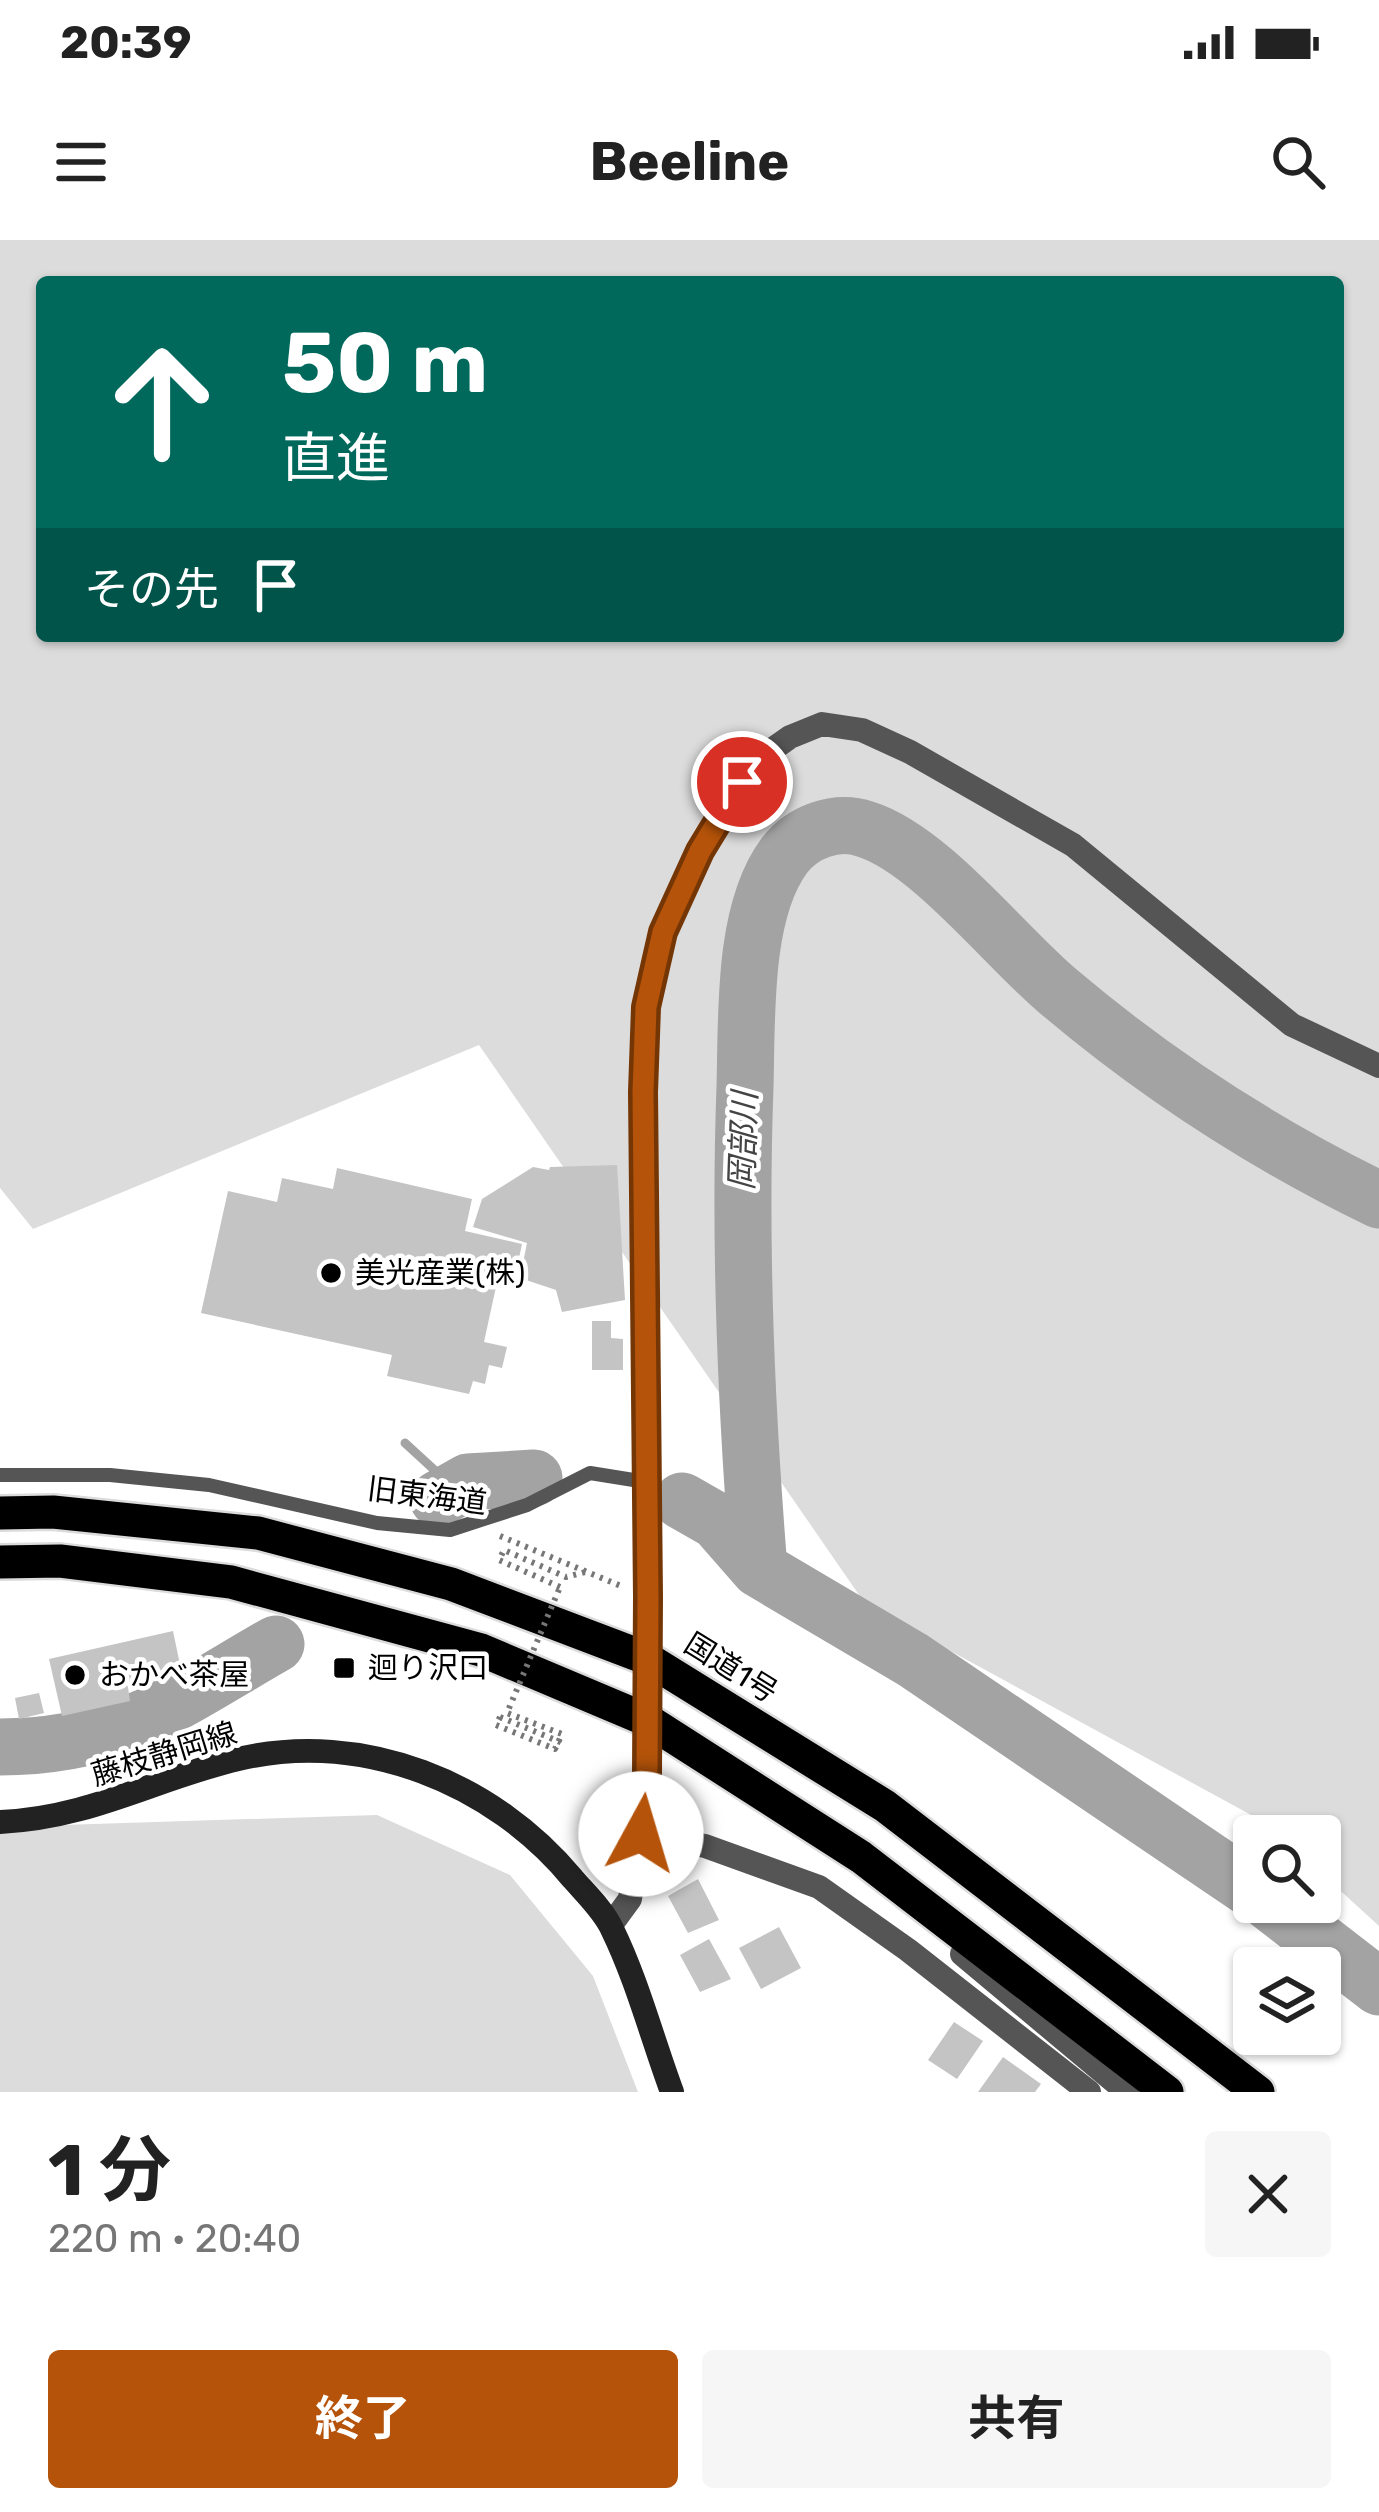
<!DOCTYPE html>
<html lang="ja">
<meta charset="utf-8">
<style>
:root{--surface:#fff;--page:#f6f6f6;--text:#222;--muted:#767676;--accent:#b45309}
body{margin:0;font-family:Rubik,"Noto Sans JP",sans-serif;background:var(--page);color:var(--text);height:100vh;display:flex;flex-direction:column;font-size:45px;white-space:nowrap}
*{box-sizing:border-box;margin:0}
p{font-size:39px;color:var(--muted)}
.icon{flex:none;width:66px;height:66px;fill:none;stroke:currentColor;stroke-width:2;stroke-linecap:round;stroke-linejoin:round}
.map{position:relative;height:1852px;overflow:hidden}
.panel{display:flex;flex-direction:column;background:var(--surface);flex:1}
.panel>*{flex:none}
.top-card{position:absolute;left:36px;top:36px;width:1308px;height:366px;border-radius:12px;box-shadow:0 3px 9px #0004;background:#00695c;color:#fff;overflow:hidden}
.fabs{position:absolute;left:1233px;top:1575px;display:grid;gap:24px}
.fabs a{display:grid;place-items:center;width:108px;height:108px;border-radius:12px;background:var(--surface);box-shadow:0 3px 9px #0004;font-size:60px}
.pin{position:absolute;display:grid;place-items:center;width:102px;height:102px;color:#fff;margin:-51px;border:6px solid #fff;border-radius:50%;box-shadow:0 3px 12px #0007}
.me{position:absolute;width:132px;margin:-66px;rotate:6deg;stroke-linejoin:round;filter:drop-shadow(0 0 9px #0008)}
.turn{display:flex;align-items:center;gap:42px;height:252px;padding:0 48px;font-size:54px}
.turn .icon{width:156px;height:156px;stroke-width:2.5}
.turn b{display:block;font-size:84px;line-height:102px}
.then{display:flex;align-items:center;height:114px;padding:0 48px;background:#0003;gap:24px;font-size:45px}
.round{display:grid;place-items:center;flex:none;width:126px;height:126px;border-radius:12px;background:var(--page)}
.overview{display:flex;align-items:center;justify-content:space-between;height:204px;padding:0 48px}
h1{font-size:72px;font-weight:700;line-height:90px}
.button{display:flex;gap:24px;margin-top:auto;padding:24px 48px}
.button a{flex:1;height:138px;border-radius:12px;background:var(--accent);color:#fff;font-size:48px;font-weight:700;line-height:138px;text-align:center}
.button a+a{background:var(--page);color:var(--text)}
.status{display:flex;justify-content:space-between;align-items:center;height:84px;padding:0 60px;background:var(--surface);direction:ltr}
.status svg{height:33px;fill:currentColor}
header{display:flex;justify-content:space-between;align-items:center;height:156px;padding:0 48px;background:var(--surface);font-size:54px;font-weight:700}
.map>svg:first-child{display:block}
</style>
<div class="status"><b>20:39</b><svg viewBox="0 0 49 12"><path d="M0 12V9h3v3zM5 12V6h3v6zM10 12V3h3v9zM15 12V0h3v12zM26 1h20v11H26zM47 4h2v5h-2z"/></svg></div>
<header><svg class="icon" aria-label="menu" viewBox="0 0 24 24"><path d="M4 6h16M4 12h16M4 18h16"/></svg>Beeline<svg class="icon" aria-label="search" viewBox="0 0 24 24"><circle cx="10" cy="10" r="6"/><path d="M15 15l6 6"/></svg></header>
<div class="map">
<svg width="1379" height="1852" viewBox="0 0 1379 1852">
<rect width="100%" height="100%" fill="#fff"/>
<path fill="#dcdcdc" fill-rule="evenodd" d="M 0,0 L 1379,0 L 1379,1686 L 1320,1632 L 1320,1596 L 1280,1596 L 1264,1582 L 866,1365 L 479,805 L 33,989 L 0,948 ZM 42,42 L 1338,42 L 1338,396 L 42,396 Z
M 377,1575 L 510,1635 L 593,1736 L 638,1852 L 0,1852 L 0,1587 Z"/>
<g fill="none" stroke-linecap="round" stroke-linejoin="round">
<path stroke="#a3a3a3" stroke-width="9" d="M 405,1203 L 453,1247"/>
<path stroke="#a3a3a3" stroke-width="57" d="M 438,1259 L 468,1242 L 534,1238
M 682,1261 L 717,1281 L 759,1329 L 913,1420 L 1254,1651
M 759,1329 C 746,1168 739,1009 745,847 C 747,779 742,673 784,616 C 802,592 836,579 865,589 C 930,609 1006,708 1059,752 C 1157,835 1264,904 1379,960
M 0,1507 C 122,1507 176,1461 276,1404
M 1269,1662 L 1379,1747"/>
</g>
<path fill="#c4c4c4" d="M 617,925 L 625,1060 L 562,1072 L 556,1050 L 520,1038 L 527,1003 L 473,987 L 482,959 L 533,927 L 549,930 L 550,927 Z
M 337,928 L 472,959 L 465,991 L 522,1004 L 515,1037 L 499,1033 L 484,1102 L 507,1107 L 502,1128 L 489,1125 L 485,1144 L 473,1141 L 469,1154 L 387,1136 L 392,1115 L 201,1073 L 228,951 L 277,962 L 282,938 L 333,949 Z
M 592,1081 L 611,1081 L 611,1098 L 623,1099 L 623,1130 L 592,1130 Z
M 173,1391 L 182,1434 L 128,1447 L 130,1461 L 62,1476 L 49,1419 Z
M 39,1453 L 44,1473 L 19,1479 L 15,1458 Z
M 698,1639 L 719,1680 L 688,1693 L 668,1656 Z
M 779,1687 L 801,1728 L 761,1749 L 739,1708 Z
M 709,1699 L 731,1739 L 700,1752 L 680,1715 Z
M 954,1782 L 983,1801 L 957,1839 L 928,1820 Z
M 1003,1817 L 1041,1844 L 1035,1852 L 978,1852 Z"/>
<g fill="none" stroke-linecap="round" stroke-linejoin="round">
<g stroke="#dbdbdb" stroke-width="38">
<path id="trunk" d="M 0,1273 L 53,1272 L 258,1293 L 451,1344 L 646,1418 L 885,1566 L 1258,1852
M 0,1322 L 60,1321 L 231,1342 L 481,1410 L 647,1480 L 861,1617 L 1167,1852"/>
</g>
<path stroke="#777" stroke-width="6" stroke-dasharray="3 6" stroke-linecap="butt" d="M 500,1296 L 621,1346
M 560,1347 L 499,1320 L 504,1310 L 566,1337 L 585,1332
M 500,1477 L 565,1504"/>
<path stroke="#555" stroke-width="14" d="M 0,1235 L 110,1235 L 209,1245 L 377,1283 L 450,1290 L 527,1265 L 590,1233 L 646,1242"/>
<path stroke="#555" stroke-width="24" d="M 641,1594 L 705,1606 L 819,1647 L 908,1710 L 1089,1852
M 611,1685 L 630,1659 L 647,1534 L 643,852 L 646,767 L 663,692 L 700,611 L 756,521 L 790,497 L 822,484 L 862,490 L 910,512 L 1073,605 L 1292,785 L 1379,826
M 962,1714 L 1127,1852"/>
<path stroke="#222" stroke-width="24" d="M 0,1582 C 90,1578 154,1539 238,1519 C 363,1490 493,1542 573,1639 C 586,1654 604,1671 612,1689 C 637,1740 652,1798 672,1852"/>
<use href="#trunk" stroke="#000" stroke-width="33"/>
<path stroke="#777" stroke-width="6" stroke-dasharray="3 6" stroke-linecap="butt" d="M 500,1477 L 496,1485 L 555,1509 L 562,1494 L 507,1473 L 560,1347"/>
</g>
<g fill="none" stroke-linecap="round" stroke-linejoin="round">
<g stroke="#753606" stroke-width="30">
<path id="route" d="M 641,1594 L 647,1534 L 648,1357 L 643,852 L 646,767 L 663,692 L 700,611 L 742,542"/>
</g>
<use href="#route" stroke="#b45309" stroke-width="21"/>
</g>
<g fill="#000" stroke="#fff" stroke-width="4.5">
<circle cx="331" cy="1033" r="12"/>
<rect x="332" y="1416" width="24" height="24" rx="6"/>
<circle cx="75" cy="1435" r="12"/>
</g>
<g text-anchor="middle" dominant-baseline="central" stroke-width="9" stroke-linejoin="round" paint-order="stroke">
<g font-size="30" fill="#000" stroke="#fff" text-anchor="start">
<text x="355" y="1033">美光産業(株)</text>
<text x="368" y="1428">迴り沢口</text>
<text x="99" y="1435">おかべ茶屋</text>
</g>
<g font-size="30" fill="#000" stroke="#fff">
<text transform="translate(427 1256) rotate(7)">旧東海道</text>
<text transform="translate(731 1428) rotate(32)">国道1号</text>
<text transform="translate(164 1514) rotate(-17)">藤枝静岡線</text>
</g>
<g font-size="33" font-style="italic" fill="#444" stroke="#fff">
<text transform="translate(743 901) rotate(-88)">岡部川</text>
</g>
</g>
</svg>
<div class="fabs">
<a><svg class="icon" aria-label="search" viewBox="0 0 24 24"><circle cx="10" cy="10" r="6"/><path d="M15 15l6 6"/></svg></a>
<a><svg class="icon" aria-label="layers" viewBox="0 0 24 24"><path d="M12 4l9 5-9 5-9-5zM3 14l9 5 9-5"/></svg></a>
</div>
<div class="pin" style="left:742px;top:542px;background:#d93025"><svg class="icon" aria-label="arrive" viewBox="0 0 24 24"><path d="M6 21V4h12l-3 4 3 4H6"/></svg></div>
<svg class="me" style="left:641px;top:1594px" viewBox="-20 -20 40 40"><circle r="19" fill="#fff"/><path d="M0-13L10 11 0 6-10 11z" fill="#b45309"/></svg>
<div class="top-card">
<div class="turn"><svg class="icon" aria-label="ahead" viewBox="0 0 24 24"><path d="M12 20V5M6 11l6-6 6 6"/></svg><div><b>50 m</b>直進</div></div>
<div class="then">その先<svg class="icon" aria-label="arrive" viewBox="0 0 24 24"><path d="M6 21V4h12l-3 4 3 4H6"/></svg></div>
</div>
</div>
<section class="panel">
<div class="overview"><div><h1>1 分</h1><p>220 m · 20:40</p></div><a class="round"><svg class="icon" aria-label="close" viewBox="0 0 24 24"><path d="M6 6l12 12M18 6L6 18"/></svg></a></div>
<div class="button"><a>終了</a><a>共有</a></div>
</section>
